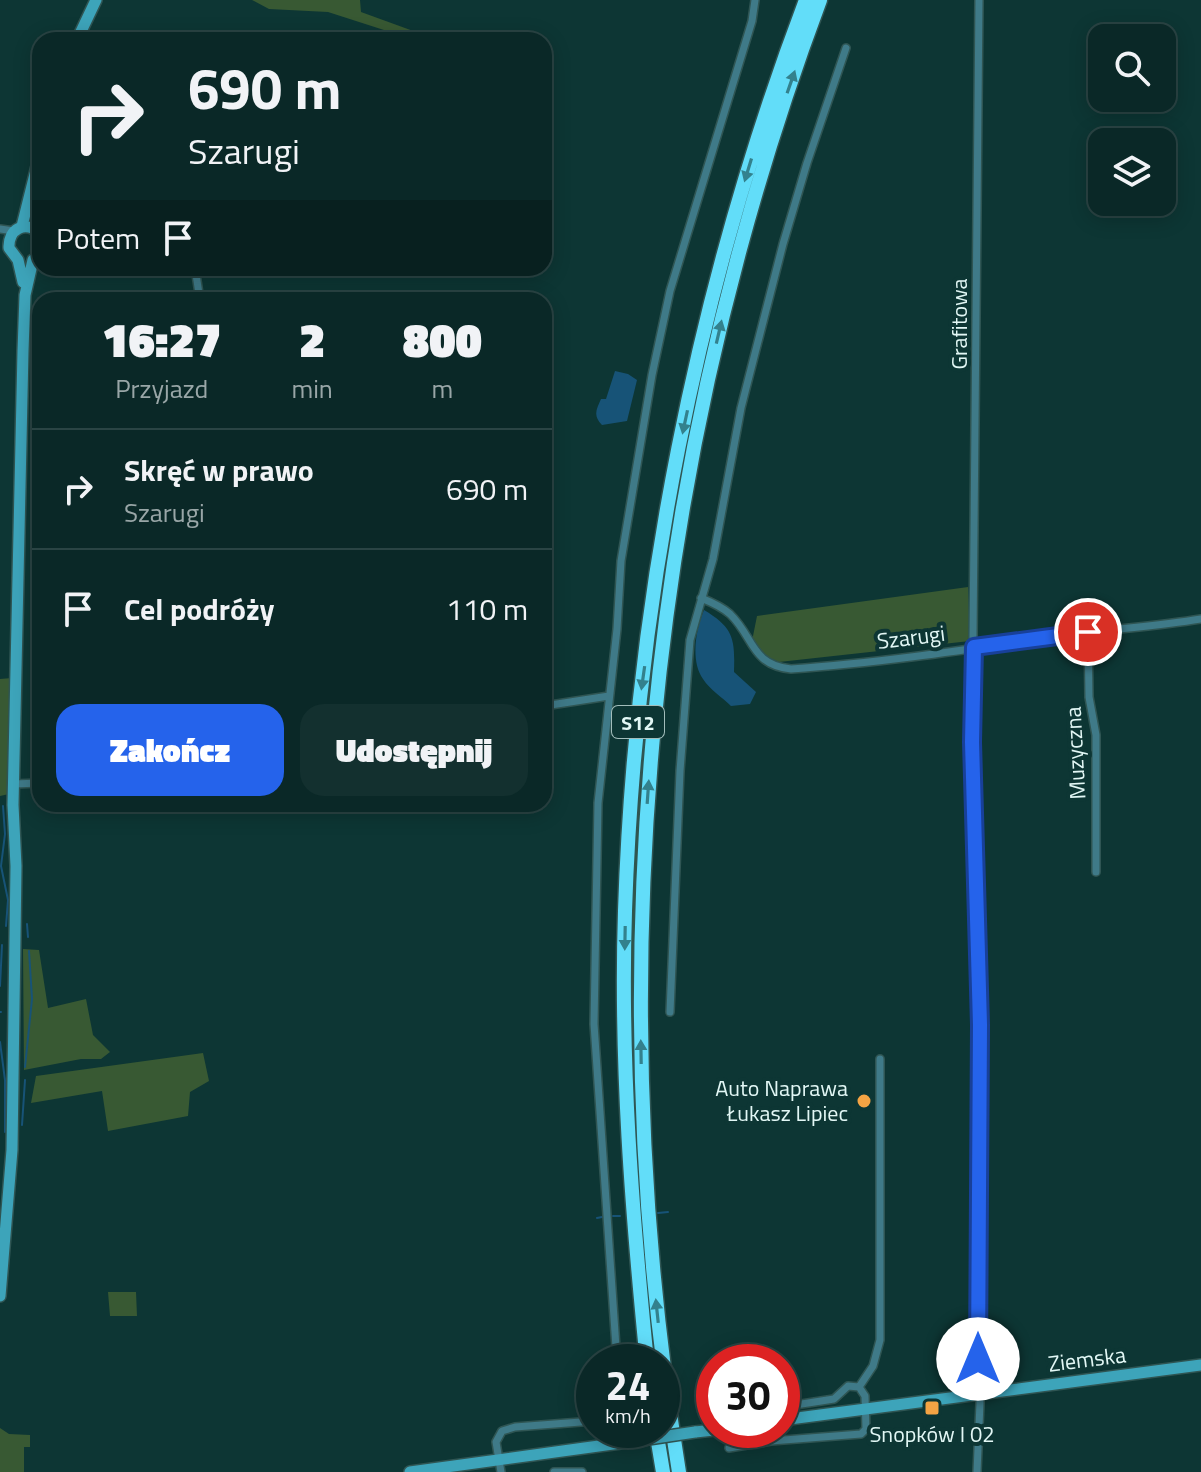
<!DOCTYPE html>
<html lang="pl">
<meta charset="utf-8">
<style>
:root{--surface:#0a2827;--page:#13302f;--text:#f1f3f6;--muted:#99a6a7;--line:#2a4444;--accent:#2563eb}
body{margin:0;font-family:"Titillium Web",sans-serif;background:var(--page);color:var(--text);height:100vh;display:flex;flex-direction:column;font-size:30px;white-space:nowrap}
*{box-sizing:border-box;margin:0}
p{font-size:26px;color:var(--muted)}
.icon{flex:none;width:44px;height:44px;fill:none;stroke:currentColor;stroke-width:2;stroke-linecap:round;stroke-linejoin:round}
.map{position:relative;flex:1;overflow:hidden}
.panel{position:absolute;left:32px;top:292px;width:520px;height:520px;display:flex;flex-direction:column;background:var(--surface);border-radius:24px;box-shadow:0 4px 20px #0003,0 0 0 2px var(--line)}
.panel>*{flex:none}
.guide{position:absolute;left:32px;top:32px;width:520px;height:244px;border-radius:24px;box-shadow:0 4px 20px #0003,0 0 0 2px var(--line);background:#0a2827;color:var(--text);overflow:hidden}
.controls{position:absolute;left:1088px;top:24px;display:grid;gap:16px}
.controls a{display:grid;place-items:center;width:88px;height:88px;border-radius:16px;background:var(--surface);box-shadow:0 4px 20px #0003,0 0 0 2px var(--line);font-size:40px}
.speed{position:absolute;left:576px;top:1344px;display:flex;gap:16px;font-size:40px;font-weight:700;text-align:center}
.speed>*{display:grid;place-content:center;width:104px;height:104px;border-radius:50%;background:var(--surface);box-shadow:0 4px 20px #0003,0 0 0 2px var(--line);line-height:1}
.speed small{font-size:20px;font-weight:400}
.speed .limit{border:12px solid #d22;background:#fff;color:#111}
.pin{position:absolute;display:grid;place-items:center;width:68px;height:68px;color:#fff;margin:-34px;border:4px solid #fff;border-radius:50%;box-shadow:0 2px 8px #0007}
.me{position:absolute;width:88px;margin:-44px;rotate:0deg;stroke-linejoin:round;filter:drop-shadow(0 0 6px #0008)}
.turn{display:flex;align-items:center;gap:28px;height:168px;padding:0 24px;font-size:36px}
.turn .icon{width:104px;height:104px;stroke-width:2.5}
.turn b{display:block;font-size:56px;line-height:68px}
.then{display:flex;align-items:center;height:76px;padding:0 24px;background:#0003;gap:16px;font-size:30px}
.eta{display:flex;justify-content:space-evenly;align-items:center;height:136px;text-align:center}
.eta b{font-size:48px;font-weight:800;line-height:56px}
.action{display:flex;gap:16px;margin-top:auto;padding:16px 24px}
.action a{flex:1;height:92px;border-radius:24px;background:var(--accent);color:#fff;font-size:32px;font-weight:800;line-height:92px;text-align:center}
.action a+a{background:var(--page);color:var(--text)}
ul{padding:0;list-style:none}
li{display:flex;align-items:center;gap:24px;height:120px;padding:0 24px;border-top:2px solid var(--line)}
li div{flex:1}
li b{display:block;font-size:30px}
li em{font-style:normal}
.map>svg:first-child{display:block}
</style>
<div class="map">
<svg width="1201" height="1472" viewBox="0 0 1201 1472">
<rect width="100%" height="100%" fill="#0d3634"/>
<path fill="#385933" d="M 252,0 L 360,0 L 361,12 L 438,40 L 415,40 L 328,12 L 269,9 Z
M 740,216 L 745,217 L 669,566 L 637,997 L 658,1362 L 653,1362 C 647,1296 638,1229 635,1163 C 625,964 632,762 664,565 C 682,447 711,331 740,216 Z
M 968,587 L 970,641 L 779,662 L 765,656 L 752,641 L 757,616 Z
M 12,678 L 9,794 L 0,796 L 0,679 Z
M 23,949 L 39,950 L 48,1008 L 86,999 L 93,1035 L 110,1052 L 101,1059 L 81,1059 L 24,1070 Z
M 203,1053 L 209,1081 L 190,1092 L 188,1116 L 108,1131 L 102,1091 L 31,1103 L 36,1076 Z
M 108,1292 L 136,1292 L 137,1316 L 110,1316 Z
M 0,1428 L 9,1434 L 30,1435 L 30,1447 L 24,1447 L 24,1472 L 0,1472 Z"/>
<path fill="#175377" d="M 615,371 L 628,374 L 637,380 L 627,421 L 602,425 C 593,416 596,410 601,399 L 606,399 Z
M 704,610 C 734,628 735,639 734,672 L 756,692 L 750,704 L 731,706 C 722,697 710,690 703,679 C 690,661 696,628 704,610 Z"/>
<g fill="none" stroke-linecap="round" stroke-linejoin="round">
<path stroke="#175377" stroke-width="2" d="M 3,806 L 5,834 L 1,866 L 8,900 L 6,926
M 27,924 L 28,937
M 0,986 L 2,945
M 0,1012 L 1,1012
M 0,1042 L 5,1080 L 5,1132
M 25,1067 L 32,999 L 29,951
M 22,1125 L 25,1080
M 658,1213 L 668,1212
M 613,1216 L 620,1216
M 597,1218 L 602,1217"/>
<g stroke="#2f5553" stroke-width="10">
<path id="street" d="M 0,229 L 14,231
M 195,268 L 200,300
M 701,598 C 711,602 722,607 730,614 C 754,637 751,665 791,669 C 881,663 971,649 1060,636 C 1107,629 1154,627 1201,619
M 1088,632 L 1089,697 L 1096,735 L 1096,872
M 544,706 L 609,696
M 14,784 L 40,783
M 670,1012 L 680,771 L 690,640 L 713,559 L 741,408 L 783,244 L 807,163 L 846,48
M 617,1362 L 594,1024 L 598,803 L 617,629 L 621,561 L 652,375 L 670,291 L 752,21 L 755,0
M 859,1387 L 873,1366 L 880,1340 L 880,1059
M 706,1418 L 714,1417
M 729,1448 L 771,1441 L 861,1434 L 866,1429 L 865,1396 L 859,1387 L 848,1386 L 834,1399 L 782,1407
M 501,1472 L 496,1442 L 502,1431 L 515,1427 L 594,1421
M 554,1472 L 582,1472
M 977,1472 L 980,1403 L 977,1208 L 980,1025 L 972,742 L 979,0"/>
</g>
<g stroke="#2f5553" stroke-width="14">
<path id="secondary" d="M 77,40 L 96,0
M 22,226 L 40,154
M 23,282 L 18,260 L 9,248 C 8,229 25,220 40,233
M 0,1296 L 12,1150 L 16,866 L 13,805 L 23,351 L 25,295 L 33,260
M 782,1420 L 1201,1365
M 695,1432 L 714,1430
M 410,1472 L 635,1441"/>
</g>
<g stroke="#2f5553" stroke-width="17">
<path id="highway" d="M 647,1362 C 632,1212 620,1062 625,911 C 635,604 697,287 806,0
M 656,1430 L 663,1472
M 679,1472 C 599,980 645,468 820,0"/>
</g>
<use href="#street" stroke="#3f7a88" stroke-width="7"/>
<use href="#secondary" stroke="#3da4ba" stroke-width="11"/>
<use href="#highway" stroke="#62ddf9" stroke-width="14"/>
<g stroke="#2f5553" stroke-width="14" stroke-linecap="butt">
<path id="secondary-bridge" d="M 635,1441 L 695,1432"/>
</g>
<use href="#secondary-bridge" stroke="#3da4ba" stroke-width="11"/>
</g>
<defs><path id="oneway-solid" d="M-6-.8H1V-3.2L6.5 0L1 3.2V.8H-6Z" transform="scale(2)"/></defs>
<g fill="#33818d">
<use href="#oneway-solid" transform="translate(791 82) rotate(-71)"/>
<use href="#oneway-solid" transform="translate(748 170) rotate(107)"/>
<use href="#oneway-solid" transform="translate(719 332) rotate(-77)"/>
<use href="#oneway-solid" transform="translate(685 422) rotate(102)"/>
<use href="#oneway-solid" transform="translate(643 678) rotate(98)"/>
<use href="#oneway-solid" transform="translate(648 792) rotate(-86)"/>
<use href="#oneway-solid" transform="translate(625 938) rotate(91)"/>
<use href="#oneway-solid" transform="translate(641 1052) rotate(-91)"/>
<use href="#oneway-solid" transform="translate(657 1311) rotate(-96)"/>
</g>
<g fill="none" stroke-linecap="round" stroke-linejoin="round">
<g stroke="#184099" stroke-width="20">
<path id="route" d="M 978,1359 L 980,1025 L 972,742 L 974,647 L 1088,632"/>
</g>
<use href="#route" stroke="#2563eb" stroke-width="14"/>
</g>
<g fill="#f4a444" stroke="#0d3634" stroke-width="3">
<circle cx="864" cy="1101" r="8"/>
<rect x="924" y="1400" width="16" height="16" rx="4"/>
</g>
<g text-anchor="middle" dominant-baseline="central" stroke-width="8" stroke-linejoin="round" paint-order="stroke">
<rect fill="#0d3634" stroke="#a2bdbb" stroke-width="2" x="612" y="706" width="52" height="32" rx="6"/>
<g font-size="20" font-weight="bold" fill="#e2f7f5">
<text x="638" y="722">S12</text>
</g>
<g font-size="22" fill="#e2f7f5" stroke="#0d3634">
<text transform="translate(959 324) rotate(-90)">Grafitowa</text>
<text transform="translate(911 637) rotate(-7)">Szarugi</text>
<text transform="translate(1075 753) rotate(-93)">Muzyczna</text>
<text transform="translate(1087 1359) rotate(-7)">Ziemska</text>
</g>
<g font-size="22" fill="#e2f7f5" stroke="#0d3634" text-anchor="end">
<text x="848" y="1088">Auto Naprawa<tspan x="848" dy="25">Łukasz Lipiec</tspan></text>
<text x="932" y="1434" text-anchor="middle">Snopków I 02</text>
</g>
</g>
</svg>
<div class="controls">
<a><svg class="icon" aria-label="search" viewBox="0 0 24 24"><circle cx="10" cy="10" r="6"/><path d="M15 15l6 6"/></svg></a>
<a><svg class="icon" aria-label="layers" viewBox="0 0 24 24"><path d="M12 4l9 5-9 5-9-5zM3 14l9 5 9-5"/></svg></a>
</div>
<div class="speed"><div>24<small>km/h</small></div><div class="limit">30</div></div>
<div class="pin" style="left:1088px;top:632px;background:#d93025"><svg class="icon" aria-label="arrive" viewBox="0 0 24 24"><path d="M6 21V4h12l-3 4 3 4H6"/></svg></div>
<svg class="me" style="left:978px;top:1359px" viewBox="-20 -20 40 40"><circle r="19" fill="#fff"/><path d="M0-13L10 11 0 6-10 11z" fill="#2563eb"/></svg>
<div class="guide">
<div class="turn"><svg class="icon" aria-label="right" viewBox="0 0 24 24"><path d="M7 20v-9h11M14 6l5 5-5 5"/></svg><div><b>690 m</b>Szarugi</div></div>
<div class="then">Potem<svg class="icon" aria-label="arrive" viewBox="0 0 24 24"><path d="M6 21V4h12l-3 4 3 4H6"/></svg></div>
</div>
<section class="panel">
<div class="eta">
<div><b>16:27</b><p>Przyjazd</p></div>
<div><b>2</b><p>min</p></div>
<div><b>800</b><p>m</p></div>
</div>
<ul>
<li><svg class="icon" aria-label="right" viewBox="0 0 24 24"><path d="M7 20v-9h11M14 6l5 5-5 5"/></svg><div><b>Skręć w prawo</b><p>Szarugi</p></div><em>690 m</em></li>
<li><svg class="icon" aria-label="arrive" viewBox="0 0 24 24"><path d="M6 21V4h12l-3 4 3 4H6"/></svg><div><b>Cel podróży</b></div><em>110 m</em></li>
</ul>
<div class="action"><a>Zakończ</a><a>Udostępnij</a></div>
</section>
</div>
